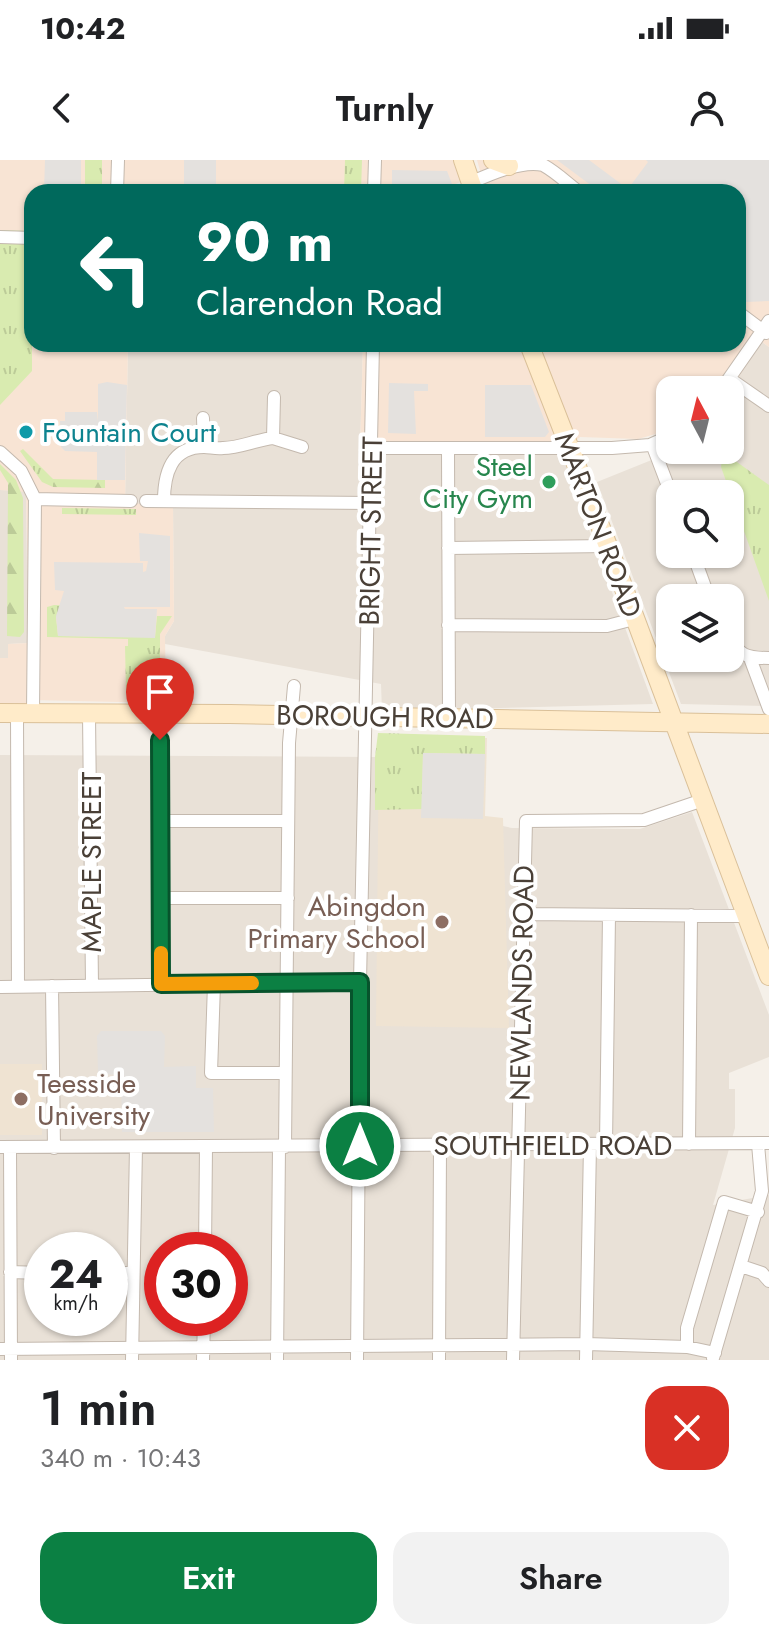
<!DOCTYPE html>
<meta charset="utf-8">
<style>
:root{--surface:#fff;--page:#f2f2f2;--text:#202124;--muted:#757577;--accent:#0b8043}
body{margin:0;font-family:Jost,sans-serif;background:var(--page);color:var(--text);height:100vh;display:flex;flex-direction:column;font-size:30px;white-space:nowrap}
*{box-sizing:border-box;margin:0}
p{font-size:26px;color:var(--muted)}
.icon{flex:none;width:44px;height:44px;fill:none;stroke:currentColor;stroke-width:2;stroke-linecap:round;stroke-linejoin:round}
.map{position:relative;height:1200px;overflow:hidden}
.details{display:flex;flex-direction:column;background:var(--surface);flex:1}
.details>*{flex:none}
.guide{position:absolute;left:24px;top:24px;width:722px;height:168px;border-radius:24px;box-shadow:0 2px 6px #0004;background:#00695c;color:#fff;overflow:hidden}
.needle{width:52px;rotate:353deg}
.tools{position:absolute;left:656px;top:216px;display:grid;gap:16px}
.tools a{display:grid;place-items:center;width:88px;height:88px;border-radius:16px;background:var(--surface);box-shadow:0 2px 6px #0004;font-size:40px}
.speed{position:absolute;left:24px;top:1072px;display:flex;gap:16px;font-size:40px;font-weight:700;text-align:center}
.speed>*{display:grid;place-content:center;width:104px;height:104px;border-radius:50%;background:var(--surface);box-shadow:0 2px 6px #0004;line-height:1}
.speed small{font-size:20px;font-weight:400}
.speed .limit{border:12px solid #d22;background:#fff;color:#111}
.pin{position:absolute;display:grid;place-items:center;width:68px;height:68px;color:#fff;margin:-82px -34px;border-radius:50% 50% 50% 0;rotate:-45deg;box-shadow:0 0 8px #0007}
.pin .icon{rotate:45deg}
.me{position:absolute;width:88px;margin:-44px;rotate:0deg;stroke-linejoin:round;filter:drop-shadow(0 0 6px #0008)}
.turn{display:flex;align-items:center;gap:28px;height:168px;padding:0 40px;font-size:36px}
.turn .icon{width:104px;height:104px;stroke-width:2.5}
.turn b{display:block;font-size:56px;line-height:68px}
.round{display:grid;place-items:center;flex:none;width:84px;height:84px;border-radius:24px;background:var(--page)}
.head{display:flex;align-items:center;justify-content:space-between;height:136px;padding:0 40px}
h1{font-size:48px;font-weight:600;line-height:60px}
.cta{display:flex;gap:16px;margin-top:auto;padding:16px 40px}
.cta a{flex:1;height:92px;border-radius:24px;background:var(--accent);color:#fff;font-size:32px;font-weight:600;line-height:92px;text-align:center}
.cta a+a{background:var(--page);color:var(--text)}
.status{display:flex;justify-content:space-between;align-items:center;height:56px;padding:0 40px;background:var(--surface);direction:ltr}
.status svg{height:22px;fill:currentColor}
header{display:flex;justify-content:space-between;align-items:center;height:104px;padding:0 40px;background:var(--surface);font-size:36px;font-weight:600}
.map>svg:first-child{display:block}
</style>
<div class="status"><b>10:42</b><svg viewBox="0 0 49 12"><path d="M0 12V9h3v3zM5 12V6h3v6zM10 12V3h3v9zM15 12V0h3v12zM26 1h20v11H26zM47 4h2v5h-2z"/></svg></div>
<header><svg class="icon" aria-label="back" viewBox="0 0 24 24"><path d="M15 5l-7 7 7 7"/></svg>Turnly<svg class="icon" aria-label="person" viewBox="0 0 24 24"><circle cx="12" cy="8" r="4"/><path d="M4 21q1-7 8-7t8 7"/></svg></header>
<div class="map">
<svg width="769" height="1200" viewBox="0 0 769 1200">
<defs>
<pattern id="grass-tufts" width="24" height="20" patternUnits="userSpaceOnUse" patternTransform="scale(2)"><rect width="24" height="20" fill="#d9ebb0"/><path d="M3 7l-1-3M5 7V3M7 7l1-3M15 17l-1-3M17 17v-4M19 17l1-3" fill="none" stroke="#bccb98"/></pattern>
<pattern id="forest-firs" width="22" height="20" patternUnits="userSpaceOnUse" patternTransform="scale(2)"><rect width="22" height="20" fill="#d9ebb0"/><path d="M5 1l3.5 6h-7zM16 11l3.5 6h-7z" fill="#bccb98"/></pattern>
</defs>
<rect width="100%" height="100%" fill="#f5f0e9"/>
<path fill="#e9e1d7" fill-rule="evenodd" d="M 762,182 L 769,187 L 769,546 L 681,544 L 597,322 L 664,295 L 670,282 L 670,290 L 730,290 L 730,230 ZM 670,334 L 730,334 L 730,394 L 670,394 ZM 670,438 L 730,438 L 730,498 L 670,498 Z
M 128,184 L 363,184 L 360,289 L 561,293 L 653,544 L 382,551 L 381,524 L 165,484 L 165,476 L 174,461 L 173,345 L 125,344 Z
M 0,330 L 26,331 L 28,483 L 8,484 L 8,498 L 0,498 Z
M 0,595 L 375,597 L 375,650 L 422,649 L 512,668 L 640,669 L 692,652 L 769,855 L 769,897 L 729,913 L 729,929 L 735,929 L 735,968 L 713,1045 L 769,1035 L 769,1200 L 0,1200 ZM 42,1090 L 110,1090 L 110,1158 L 42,1158 ZM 162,1090 L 230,1090 L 230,1158 L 162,1158 Z"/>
<path fill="#f8e4d4" d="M 0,0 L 453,0 L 462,21 L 481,14 L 477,0 L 769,0 L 769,187 L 762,182 L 730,230 L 670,230 L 670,270 L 638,279 L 580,277 L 561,293 L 360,289 L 363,184 L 738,184 L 738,32 L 466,32 L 461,22 L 434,31 L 421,32 L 32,32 L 32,184 L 128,184 L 125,343 L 173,345 L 174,461 L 165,476 L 166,543 L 30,540 L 30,561 L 0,560 L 0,498 L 8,498 L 8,484 L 29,483 L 26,332 L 0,330 Z"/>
<path fill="#efe3d2" d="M 379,578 L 487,578 L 485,656 L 503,658 L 509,868 L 376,866 Z
M 0,904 L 42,904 L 42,975 L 0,975 Z"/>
<path fill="url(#grass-tufts)" d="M 85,0 L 102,0 L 102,32 L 85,32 Z
M 345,0 L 362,0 L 361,32 L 344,32 Z
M 0,70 L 32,71 L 32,211 L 0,245 Z
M 23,289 L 53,319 L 53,327 L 42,322 L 20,291 Z
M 723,292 L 769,325 L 769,441 L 721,307 Z
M 62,348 L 136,349 L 136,355 L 62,354 Z
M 54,445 L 103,446 L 56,457 L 58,476 L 155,477 L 157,456 L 172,456 L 160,474 L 160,532 L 126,531 L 125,486 L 128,486 L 128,479 L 47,477 L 47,447 Z
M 378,573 L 485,576 L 485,594 L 423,593 L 422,649 L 375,650 L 375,597 Z"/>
<path fill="url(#forest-firs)" d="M 0,304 L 16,320 L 23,338 L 24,472 L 20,477 L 7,476 L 8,323 L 0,310 Z
M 53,319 L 105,320 L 105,328 L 53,327 Z"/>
<path fill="#e4e1de" d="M 45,0 L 81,0 L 81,32 L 44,32 Z
M 184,0 L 216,0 L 216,32 L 184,32 Z
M 557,0 L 589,0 L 628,29 L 648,2 L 646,0 L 769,0 L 769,141 L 746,142 L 738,136 L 738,32 L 600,32 Z
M 392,10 L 447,11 L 452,24 L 434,31 L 392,32 Z
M 107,222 L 127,225 L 125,320 L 97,320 L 97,292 L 65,291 L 61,287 L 60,261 L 65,261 L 65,252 L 97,252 L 98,262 L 98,224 Z
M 389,223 L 428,224 L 428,231 L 414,231 L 416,274 L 388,273 Z
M 485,225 L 531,225 L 549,272 L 545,277 L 485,277 Z
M 139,373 L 170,376 L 170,447 L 124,447 L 125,449 L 157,449 L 155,478 L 58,476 L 56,456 L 64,431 L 55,430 L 54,402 L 143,403 L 143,412 L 146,411 L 148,401 L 140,401 Z
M 423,593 L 485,594 L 483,659 L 421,658 Z
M 101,871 L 161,871 L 165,876 L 164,907 L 196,906 L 196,928 L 213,928 L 214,972 L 122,972 L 121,915 L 98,914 L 97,876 Z"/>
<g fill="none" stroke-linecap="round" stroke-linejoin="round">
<g stroke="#c4b9ae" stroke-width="14">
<path id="street" d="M 470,23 C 490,14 522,0 543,5 C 556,12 567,23 579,32
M 117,32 L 118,0
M 374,32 L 375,0
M 0,77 L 32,78
M 738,152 L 766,173
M 730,219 L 769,246
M 721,230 L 769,161
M 203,258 L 204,287
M 273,278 L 302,287
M 652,284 L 671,334
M 373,288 L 612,288 L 650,285 L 670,276
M 448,288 L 449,557
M 0,292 L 21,311 L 35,339 L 33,553
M 35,339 L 131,341
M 146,341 L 371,343
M 164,341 C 164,314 171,287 204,287 C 210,287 216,289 223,288 C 239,288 256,280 273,278 L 274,237
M 448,388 L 608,386
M 693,394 L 709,438
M 448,465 L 607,466 L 634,459
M 730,475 C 738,496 747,498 769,498
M 750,498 L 769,549
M 17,553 L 18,827
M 160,553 L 161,824
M 89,554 L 92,825
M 160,661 L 288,661
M 160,738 L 288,738
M 525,754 L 746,756
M 214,824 L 211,913 L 285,913
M 52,826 L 54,988
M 0,827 L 360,822
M 689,984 L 691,755
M 606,985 L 609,755
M 0,987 L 769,983
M 10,987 L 11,1200
M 285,987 L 289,583 L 294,526
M 205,1090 L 206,987
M 741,1106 L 762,1113 L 769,1121
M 10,1112 L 42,1113
M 110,1113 L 133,1113
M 687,1187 L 687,1168 L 724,1042 L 758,1052
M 0,1189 L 586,1184 L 687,1187 L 715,1193
M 713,1198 L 762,1031 L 758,984
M 132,1200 L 136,987
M 203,1200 L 204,1158
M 277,1200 L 279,987
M 357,1200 L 360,822 L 373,184
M 439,1200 L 440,986
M 513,1200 L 526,661 L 644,660 L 703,640
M 586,1200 L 590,985"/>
</g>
<g stroke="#dac099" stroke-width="20">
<path id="secondary" d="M 463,0 L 474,32
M 493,0 L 509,6
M 529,184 L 608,386 L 769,816
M 0,553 L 230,554 L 769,564"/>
</g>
<use href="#street" stroke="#fff" stroke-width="12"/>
<use href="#secondary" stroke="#ffebc9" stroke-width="18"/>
</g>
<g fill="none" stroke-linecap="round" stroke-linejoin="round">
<g stroke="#07532c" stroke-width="20">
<path id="route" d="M 160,580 L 161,824 L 360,822 L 360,986"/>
</g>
<use href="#route" stroke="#0b8043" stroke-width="14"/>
<path stroke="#f59e0b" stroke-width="14" d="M 161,793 L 161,824 L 252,823"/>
</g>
<circle fill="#0f9aa8" stroke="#fff" stroke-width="3" cx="26" cy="272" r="8"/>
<circle fill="#2e9e5b" stroke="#fff" stroke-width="3" cx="549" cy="322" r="8"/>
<g fill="#8d6e63" stroke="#fff" stroke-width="3">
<circle cx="442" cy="762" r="8"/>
<circle cx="21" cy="939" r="8"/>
</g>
<g text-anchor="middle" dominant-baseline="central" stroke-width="8" stroke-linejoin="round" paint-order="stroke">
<g font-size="28" fill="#0d838f" stroke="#fff" text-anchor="start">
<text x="42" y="272">Fountain Court</text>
</g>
<g font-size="28" fill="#27864d" stroke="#fff" text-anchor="end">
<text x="533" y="306">Steel<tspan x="533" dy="32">City Gym</tspan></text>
</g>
<g font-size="28" fill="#4a4037" stroke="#fff">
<text transform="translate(598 365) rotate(69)">MARTON ROAD</text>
<text transform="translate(371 371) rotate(-89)">BRIGHT STREET</text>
<text transform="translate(385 557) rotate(1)">BOROUGH ROAD</text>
<text transform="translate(91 702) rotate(-90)">MAPLE STREET</text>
<text transform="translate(522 823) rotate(-89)">NEWLANDS ROAD</text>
<text x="553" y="985">SOUTHFIELD ROAD</text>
</g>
<g font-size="28" fill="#785e54" stroke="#fff" text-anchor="end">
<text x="426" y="746">Abingdon<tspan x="426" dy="32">Primary School</tspan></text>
<text x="37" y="923" text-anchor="start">Teesside<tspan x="37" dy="32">University</tspan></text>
</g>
</g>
</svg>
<div class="tools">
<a><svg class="needle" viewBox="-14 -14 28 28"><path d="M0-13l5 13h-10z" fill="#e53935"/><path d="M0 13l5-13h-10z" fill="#757577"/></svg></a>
<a><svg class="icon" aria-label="search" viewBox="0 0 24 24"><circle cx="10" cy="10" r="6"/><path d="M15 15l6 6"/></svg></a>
<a><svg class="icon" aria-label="layers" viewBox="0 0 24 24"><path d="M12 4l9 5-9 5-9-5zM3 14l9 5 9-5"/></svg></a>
</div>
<div class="speed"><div>24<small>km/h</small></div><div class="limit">30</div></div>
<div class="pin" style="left:160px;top:580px;background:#d93025"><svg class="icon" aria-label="arrive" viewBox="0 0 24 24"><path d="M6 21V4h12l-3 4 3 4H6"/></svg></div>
<svg class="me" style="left:360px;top:986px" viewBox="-20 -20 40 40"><circle r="17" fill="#0b8043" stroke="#fff" stroke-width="3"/><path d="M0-11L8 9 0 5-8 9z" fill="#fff"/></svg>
<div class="guide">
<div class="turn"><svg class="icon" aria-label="left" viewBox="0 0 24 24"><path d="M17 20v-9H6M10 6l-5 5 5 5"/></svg><div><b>90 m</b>Clarendon Road</div></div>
</div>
</div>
<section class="details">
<div class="head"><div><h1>1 min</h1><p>340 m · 10:43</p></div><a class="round" style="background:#d93025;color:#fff"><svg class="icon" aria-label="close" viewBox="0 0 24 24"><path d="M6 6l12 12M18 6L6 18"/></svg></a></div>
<div class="cta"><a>Exit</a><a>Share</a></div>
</section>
